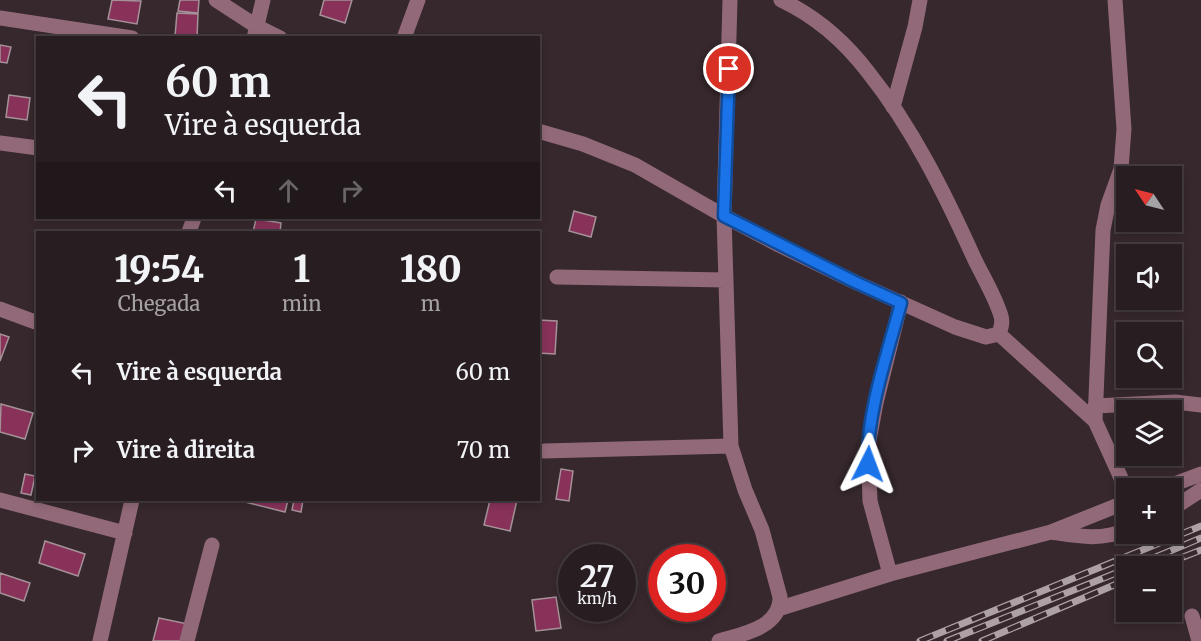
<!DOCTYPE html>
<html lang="pt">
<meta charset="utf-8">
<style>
:root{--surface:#281e22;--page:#30272a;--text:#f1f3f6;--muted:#a5a2a5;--line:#443c40}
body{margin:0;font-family:Merriweather,serif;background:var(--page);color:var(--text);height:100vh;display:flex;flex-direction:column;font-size:22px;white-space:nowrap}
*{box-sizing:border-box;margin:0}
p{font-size:20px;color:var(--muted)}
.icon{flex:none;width:33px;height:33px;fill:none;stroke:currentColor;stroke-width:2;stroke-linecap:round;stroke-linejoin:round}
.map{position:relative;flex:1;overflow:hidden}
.side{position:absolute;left:36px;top:231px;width:504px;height:270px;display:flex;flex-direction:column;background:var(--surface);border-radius:0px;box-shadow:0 3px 9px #0003,0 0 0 2px var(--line)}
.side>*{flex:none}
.top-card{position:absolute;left:36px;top:36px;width:504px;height:183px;border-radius:0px;box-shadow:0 3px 9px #0003,0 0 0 2px var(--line);background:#281e22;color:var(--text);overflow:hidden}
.needle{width:39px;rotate:305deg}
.buttons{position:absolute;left:1116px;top:166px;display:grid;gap:12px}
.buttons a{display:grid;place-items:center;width:66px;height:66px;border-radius:0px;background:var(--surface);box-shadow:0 3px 9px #0003,0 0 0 2px var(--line);font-size:30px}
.speed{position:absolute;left:558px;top:544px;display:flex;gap:12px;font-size:30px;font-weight:700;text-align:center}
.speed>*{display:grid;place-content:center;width:78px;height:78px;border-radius:50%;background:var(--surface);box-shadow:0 3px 9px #0003,0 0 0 2px var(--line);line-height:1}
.speed small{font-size:15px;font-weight:400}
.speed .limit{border:9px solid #d22;background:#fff;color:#111}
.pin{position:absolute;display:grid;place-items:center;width:51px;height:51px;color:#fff;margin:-26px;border:3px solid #fff;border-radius:50%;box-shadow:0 2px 6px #0007}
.me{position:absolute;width:66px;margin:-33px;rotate:3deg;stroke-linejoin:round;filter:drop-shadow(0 0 4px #0008)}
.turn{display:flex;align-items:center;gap:21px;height:126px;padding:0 30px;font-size:27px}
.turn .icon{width:78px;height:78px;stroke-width:2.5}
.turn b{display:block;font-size:42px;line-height:51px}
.lanes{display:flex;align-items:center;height:57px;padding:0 30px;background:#0003;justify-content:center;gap:30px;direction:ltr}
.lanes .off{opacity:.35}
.eta{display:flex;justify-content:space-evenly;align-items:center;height:102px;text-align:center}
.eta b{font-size:36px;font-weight:800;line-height:42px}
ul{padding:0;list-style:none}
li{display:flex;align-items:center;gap:18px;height:78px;padding:0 30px}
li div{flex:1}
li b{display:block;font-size:22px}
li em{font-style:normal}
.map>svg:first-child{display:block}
</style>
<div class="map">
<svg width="1201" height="641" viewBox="0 0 1201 641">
<rect width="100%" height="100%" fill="#36282d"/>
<path fill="#883259" stroke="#a49298" stroke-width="1.5" d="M 112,0 L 141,1 L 137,24 L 108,19 Z
M 180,0 L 199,0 L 198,13 L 178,11 Z
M 324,0 L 352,0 L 345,23 L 320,15 Z
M 177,13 L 198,14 L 197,38 L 175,36 Z
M 0,45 L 11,47 L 7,63 L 0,62 Z
M 9,95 L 30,98 L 27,120 L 6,117 Z
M 574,211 L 596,217 L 591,237 L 569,231 Z
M 256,219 L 281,223 L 280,232 L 253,232 Z
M 538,320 L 557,321 L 555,354 L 538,353 Z
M 0,334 L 9,337 L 0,361 Z
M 1,404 L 33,413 L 25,439 L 0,432 Z
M 561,469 L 573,471 L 569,501 L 556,499 Z
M 25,474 L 35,476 L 31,495 L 21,493 Z
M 246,500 L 288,500 L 285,512 L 245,502 Z
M 294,500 L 303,500 L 301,512 L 292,510 Z
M 490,500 L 517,500 L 510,531 L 484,525 Z
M 45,541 L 85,554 L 78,576 L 39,563 Z
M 0,573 L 30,583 L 24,601 L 0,593 Z
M 556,597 L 561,628 L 536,631 L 532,600 Z
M 159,618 L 188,624 L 184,641 L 153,641 Z"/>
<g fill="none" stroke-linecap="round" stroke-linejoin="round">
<path stroke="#926978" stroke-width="15" d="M 216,0 L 256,26 L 280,38
M 781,0 C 815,16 845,42 868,72 C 912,127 945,194 974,258 C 983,277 995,296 1001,316 C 1003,322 1001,328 999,334
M 0,18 L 132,38
M 254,38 L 263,0
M 404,38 L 418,0
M 893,107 L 915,27 L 920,0
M 538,131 L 583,144 L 635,165 L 724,216 L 779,245 L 855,282 L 955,327 L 986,337 L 999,334
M 0,143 L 38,148
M 189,232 L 194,218
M 557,277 L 726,280
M 0,309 L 38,323
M 999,334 L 1095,421 L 1126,489
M 1095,406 L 1175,402 L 1201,405
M 1095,421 L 1103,230 L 1108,205 L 1121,169 L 1124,129 L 1115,0
M 544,451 L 731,446
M 1161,489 L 1201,474
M 0,500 L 125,533
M 1172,509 L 1201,490
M 1051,532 C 1077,536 1101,541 1126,530
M 890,574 L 870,501 L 868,446 L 876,403 L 901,302
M 781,608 L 890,574 L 1051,532 L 1126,502
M 1192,616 L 1199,641
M 100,641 L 132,500
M 187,641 L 212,545
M 719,641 C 743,634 781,627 780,597 L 762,530 L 745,490 L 731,446 L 724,216 L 730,0"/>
<g stroke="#ada1a6" stroke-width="7">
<path id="rail" d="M 1132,567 L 1201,538
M 1158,567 L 1201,550
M 920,641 L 1201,526
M 947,641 L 1126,569
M 982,641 L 1126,580"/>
</g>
<use href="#rail" stroke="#36282d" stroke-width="4.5" stroke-dasharray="14" stroke-linecap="butt"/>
</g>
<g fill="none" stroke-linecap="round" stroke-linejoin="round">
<g stroke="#114b97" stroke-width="15">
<path id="route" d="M 729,69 L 724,216 L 855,282 L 901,303 C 888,352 866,414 868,464"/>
</g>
<use href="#route" stroke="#1a73e8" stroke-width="10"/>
</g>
</svg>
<div class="buttons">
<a><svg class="needle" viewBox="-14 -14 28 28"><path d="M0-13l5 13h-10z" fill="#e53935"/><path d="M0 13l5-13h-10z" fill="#a5a2a5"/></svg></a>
<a><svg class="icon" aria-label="sound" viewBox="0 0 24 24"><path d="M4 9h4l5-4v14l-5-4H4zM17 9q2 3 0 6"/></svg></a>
<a><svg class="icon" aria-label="search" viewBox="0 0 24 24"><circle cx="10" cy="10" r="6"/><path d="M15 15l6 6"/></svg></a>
<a><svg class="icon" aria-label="layers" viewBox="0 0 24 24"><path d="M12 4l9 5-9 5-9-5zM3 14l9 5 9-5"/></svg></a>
<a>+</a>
<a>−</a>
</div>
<div class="speed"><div>27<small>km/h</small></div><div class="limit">30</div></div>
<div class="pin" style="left:729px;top:69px;background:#d93025"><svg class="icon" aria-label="arrive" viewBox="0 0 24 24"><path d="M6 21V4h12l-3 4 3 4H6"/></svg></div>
<svg class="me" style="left:868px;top:464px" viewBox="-20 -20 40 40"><path d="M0-17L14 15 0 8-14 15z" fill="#1a73e8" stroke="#fff" stroke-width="4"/></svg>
<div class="top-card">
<div class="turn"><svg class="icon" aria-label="left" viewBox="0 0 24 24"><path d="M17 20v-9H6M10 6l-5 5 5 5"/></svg><div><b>60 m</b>Vire à esquerda</div></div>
<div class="lanes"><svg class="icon" aria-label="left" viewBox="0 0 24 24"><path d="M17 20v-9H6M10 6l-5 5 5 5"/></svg><svg class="icon off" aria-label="ahead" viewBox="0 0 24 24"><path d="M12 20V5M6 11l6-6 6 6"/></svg><svg class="icon off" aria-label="right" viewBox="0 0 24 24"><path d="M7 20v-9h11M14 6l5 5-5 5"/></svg></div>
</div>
<section class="side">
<div class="eta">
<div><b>19:54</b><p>Chegada</p></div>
<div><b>1</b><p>min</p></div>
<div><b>180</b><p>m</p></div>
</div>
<ul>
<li><svg class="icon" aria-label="left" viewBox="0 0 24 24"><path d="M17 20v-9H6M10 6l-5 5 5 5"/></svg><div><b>Vire à esquerda</b></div><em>60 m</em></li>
<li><svg class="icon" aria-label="right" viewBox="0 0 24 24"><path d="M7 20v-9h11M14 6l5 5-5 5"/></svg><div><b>Vire à direita</b></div><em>70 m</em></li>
</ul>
</section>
</div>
